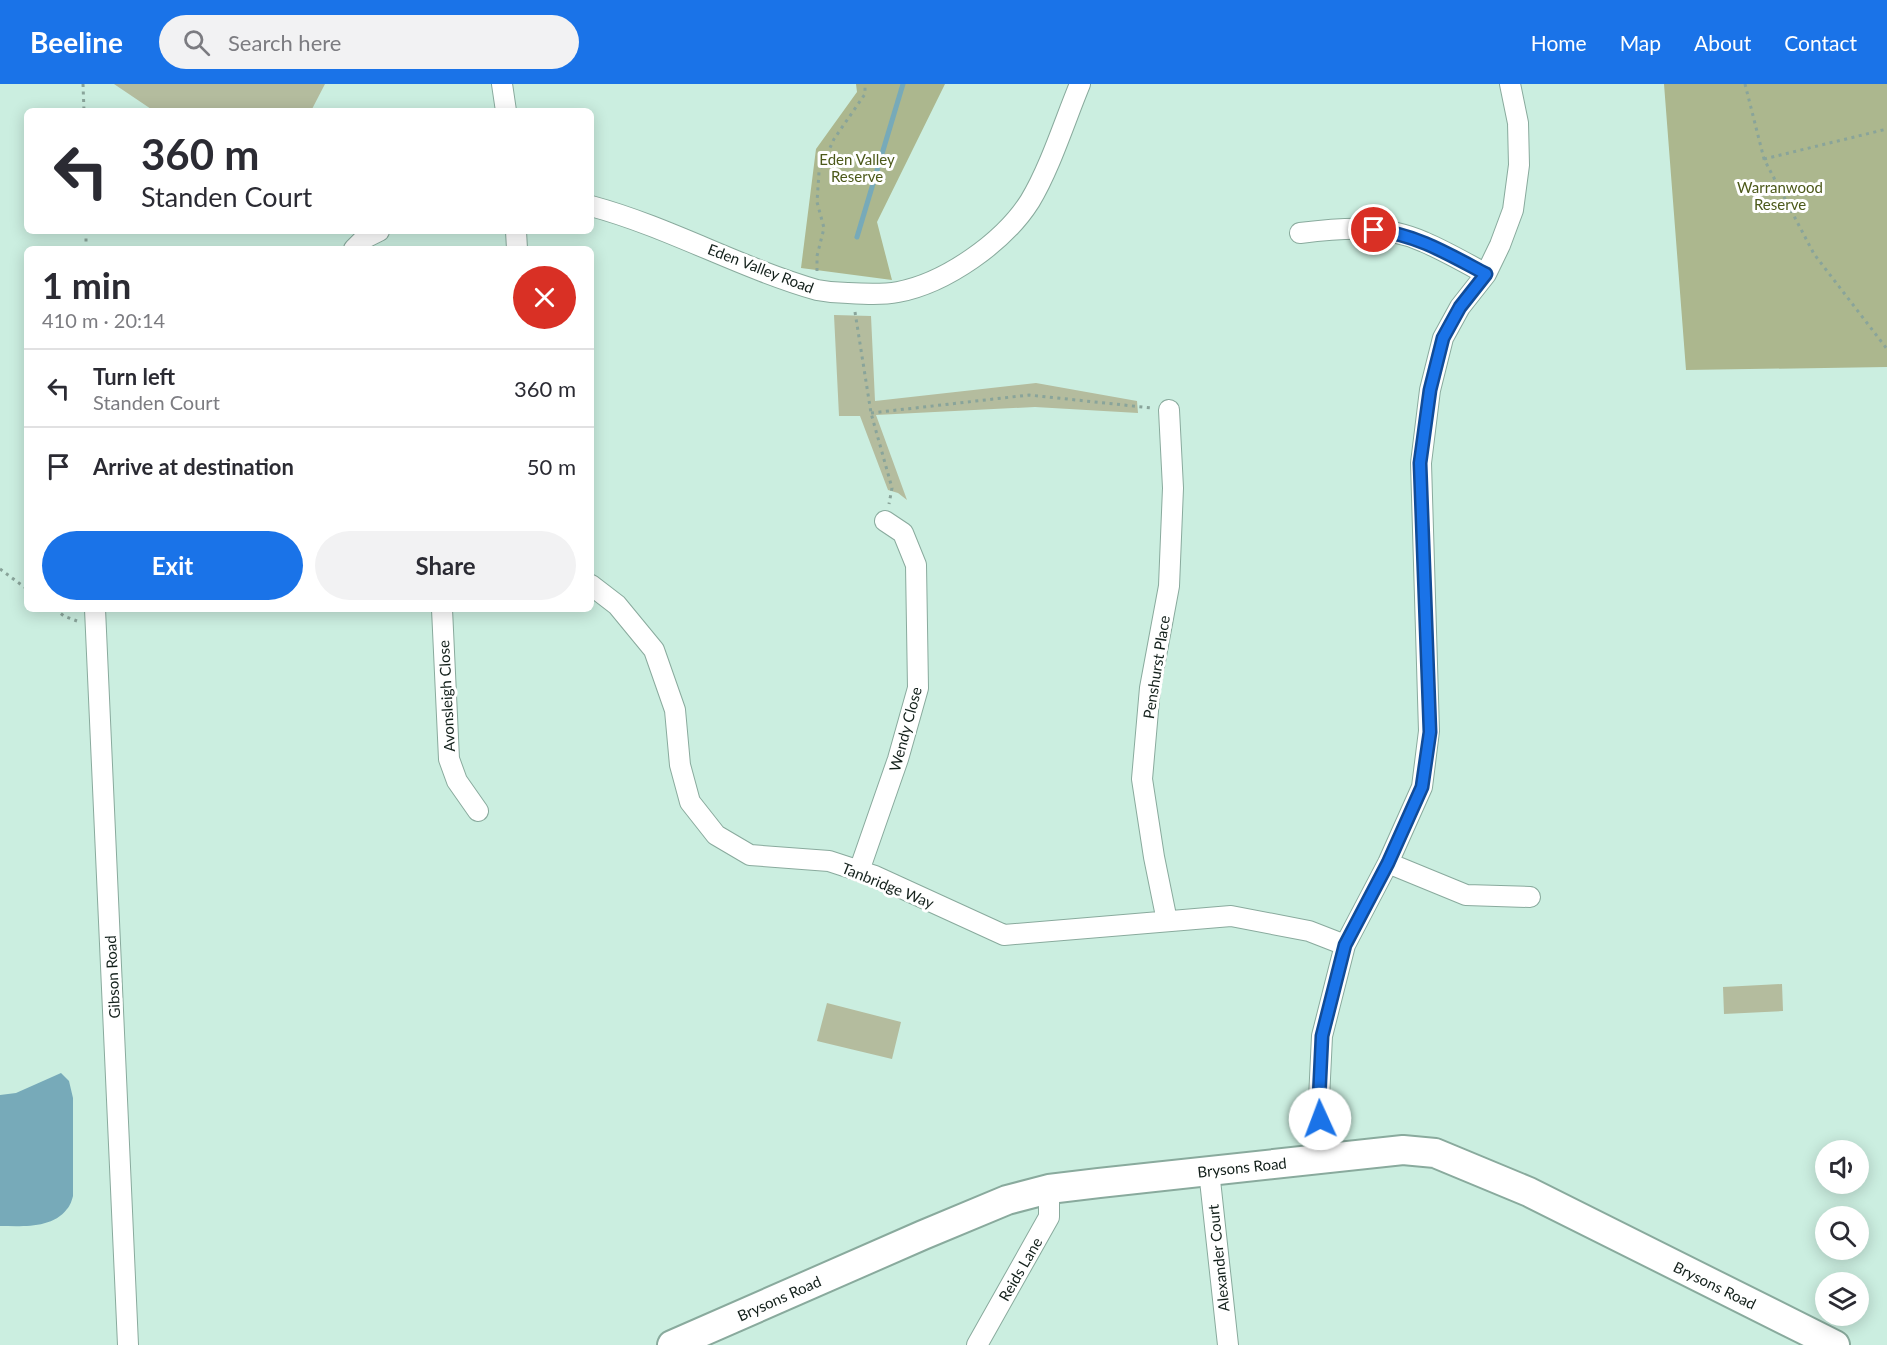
<!DOCTYPE html>
<meta charset="utf-8">
<style>
:root{--surface:#fff;--page:#f2f2f3;--text:#2b2b33;--muted:#7c7c81;--line:#e1e1e2;--accent:#1a73e8}
body{margin:0;font-family:Lato,sans-serif;background:var(--page);color:var(--text);height:100vh;display:flex;flex-direction:column;font-size:22px;white-space:nowrap}
*{box-sizing:border-box;margin:0}
p{font-size:20px;color:var(--muted)}
.icon{flex:none;width:33px;height:33px;fill:none;stroke:currentColor;stroke-width:2;stroke-linecap:round;stroke-linejoin:round}
.map{position:relative;flex:1;overflow:hidden}
.sheet{position:absolute;left:24px;top:162px;width:570px;height:366px;display:flex;flex-direction:column;background:var(--surface);border-radius:9px;box-shadow:0 3px 15px #0003}
.sheet>*{flex:none}
.top-card{position:absolute;left:24px;top:24px;width:570px;height:126px;border-radius:9px;box-shadow:0 3px 15px #0003;background:#fff;color:var(--text);overflow:hidden}
.buttons{position:absolute;left:1815px;top:1056px;display:grid;gap:12px}
.buttons a{display:grid;place-items:center;width:54px;height:54px;border-radius:50%;background:var(--surface);box-shadow:0 3px 15px #0003;font-size:30px}
.pin{position:absolute;display:grid;place-items:center;width:51px;height:51px;color:#fff;margin:-26px;border:3px solid #fff;border-radius:50%;box-shadow:0 2px 6px #0007}
.me{position:absolute;width:66px;margin:-33px;rotate:358deg;stroke-linejoin:round;filter:drop-shadow(0 0 4px #0008)}
.turn{display:flex;align-items:center;gap:21px;height:126px;padding:0 18px;font-size:27px}
.turn .icon{width:78px;height:78px;stroke-width:2.5}
.turn b{display:block;font-size:42px;line-height:51px}
.round{display:grid;place-items:center;flex:none;width:63px;height:63px;border-radius:32px;background:var(--page)}
.summary{display:flex;align-items:center;justify-content:space-between;height:102px;padding:0 18px}
h1{font-size:36px;font-weight:700;line-height:45px}
.button{display:flex;gap:12px;margin-top:auto;padding:12px 18px}
.button a{flex:1;height:69px;border-radius:36px;background:var(--accent);color:#fff;font-size:24px;font-weight:700;line-height:69px;text-align:center}
.button a+a{background:var(--page);color:var(--text)}
ul{padding:0;list-style:none}
li{display:flex;align-items:center;gap:18px;height:78px;padding:0 18px;border-top:2px solid var(--line)}
li div{flex:1}
li b{display:block;font-size:22px}
li em{font-style:normal}
header{display:flex;align-items:center;gap:36px;box-sizing:border-box;height:84px;padding:0 30px;background:var(--accent);color:#fff}
header strong{font-size:28px}
nav{display:flex;gap:33px;margin-inline-start:auto;font-size:21px}
.search{width:420px;height:54px;background:var(--page);display:flex;align-items:center;gap:15px;box-sizing:border-box;padding:0 21px;border-radius:33px;color:var(--muted);font-size:22px}
.map>svg:first-child{display:block}
</style>
<header>
<strong>Beeline</strong>
<div class="search"><svg class="icon" aria-label="search" viewBox="0 0 24 24"><circle cx="10" cy="10" r="6"/><path d="M15 15l6 6"/></svg>Search here</div>
<nav><a>Home</a><a>Map</a><a>About</a><a>Contact</a></nav>
</header>
<div class="map">
<svg width="1887" height="1261" viewBox="0 0 1887 1261">
<rect width="100%" height="100%" fill="#cbeee0"/>
<path fill="#b4bc9e" d="M 114,0 L 325,0 L 311,27 L 154,27 Z
M 834,231 L 871,232 L 875,317 L 1036,299 L 1137,317 L 1138,329 L 1035,323 L 876,331 L 907,416 L 898,409 L 888,406 L 860,332 L 839,332 Z
M 1782,900 L 1783,927 L 1724,930 L 1723,903 Z
M 827,919 L 901,938 L 892,975 L 817,957 Z"/>
<path fill="#acb78e" d="M 856,0 L 945,0 L 877,138 L 892,196 L 801,184 L 816,65 L 857,8 Z
M 1664,0 L 1887,0 L 1887,283 L 1686,286 Z"/>
<path fill="#77aab9" d="M 61,989 L 69,997 L 73,1014 L 73,1112 C 72,1116 70,1122 67,1125 C 52,1145 22,1142 0,1142 L 0,1011 L 16,1009 Z"/>
<g fill="none" stroke-linecap="round" stroke-linejoin="round">
<path stroke="#77aab9" stroke-width="5" d="M 857,153 L 903,0"/>
<g stroke="#89aa9d" stroke-width="22">
<path id="street" d="M 502,0 L 506,27
M 591,122 C 669,143 740,184 817,206 C 827,208 838,209 848,209 C 865,210 882,211 898,208 C 946,199 1004,158 1030,117 C 1050,84 1065,36 1080,0
M 516,147 L 517,165
M 1300,149 C 1341,144 1385,140 1424,158 C 1445,167 1466,179 1486,190
M 354,165 L 365,154 L 379,147
M 591,501 L 617,521 L 654,566 L 675,626 L 680,681 L 690,718 L 716,751 L 750,771 L 829,777 L 875,792 L 1004,851 L 1231,832 L 1309,847 L 1345,861
M 95,525 L 128,1261
M 442,525 L 449,675 L 457,697 L 478,727
M 1388,779 L 1466,811 L 1530,813
M 859,787 L 898,675 L 918,604 L 916,481 L 903,449 L 885,437
M 1167,837 L 1154,773 L 1142,695 L 1150,604 L 1169,502 L 1173,404 L 1169,326
M 1324,1074 L 1319,1015 L 1322,952 L 1345,861 L 1388,779 L 1422,703 L 1429,647 L 1421,379 L 1430,306 L 1443,254 L 1460,223 L 1486,190 L 1500,161 L 1513,126 L 1519,81 L 1518,39 L 1510,0
M 1209,1087 L 1228,1261
M 977,1261 L 1049,1133 L 1049,1105"/>
</g>
<g stroke="#89aa9d" stroke-width="32">
<path id="secondary" d="M 672,1261 L 923,1151 L 1007,1116 L 1049,1105 L 1099,1099 L 1403,1066 L 1435,1069 L 1529,1108 L 1835,1261"/>
</g>
<path stroke="#89a49a" stroke-width="3" stroke-dasharray="3 4.5" stroke-linecap="butt" d="M 83,0 L 84,27
M 1745,0 L 1764,75 L 1814,170 L 1887,265
M 1764,75 L 1887,45
M 86,147 L 86,165
M 817,187 L 817,172 L 824,144 L 817,118 L 819,88 L 834,55 L 865,10 L 865,0
M 855,228 L 871,329 L 892,404 L 889,420
M 871,329 L 1029,311 L 1152,324
M 0,485 L 27,505
M 55,525 L 64,532 L 77,537"/>
<use href="#street" stroke="#fff" stroke-width="20"/>
<use href="#secondary" stroke="#fff" stroke-width="28"/>
</g>
<g fill="none" stroke-linecap="round" stroke-linejoin="round">
<g stroke="#114b97" stroke-width="15">
<path id="route" d="M 1320,1035 L 1319,1015 L 1322,952 L 1345,861 L 1388,779 L 1422,703 L 1430,648 L 1420,379 L 1430,306 L 1443,254 L 1460,223 L 1486,190 C 1450,171 1416,150 1374,146"/>
</g>
<use href="#route" stroke="#1a73e8" stroke-width="10"/>
</g>
<g text-anchor="middle" dominant-baseline="central" stroke-width="6" stroke-linejoin="round" paint-order="stroke">
<g font-size="15" fill="#4c591a" stroke="#fff">
<text x="857" y="75">Eden Valley<tspan x="857" dy="17">Reserve</tspan></text>
<text x="1780" y="103">Warranwood<tspan x="1780" dy="17">Reserve</tspan></text>
</g>
<g font-size="15" fill="#13201b" stroke="#fff">
<text transform="translate(761 184) rotate(21)">Eden Valley Road</text>
<text transform="translate(1156 583) rotate(-81)">Penshurst Place</text>
<text transform="translate(446 612) rotate(-93)">Avonsleigh Close</text>
<text transform="translate(905 645) rotate(-75)">Wendy Close</text>
<text transform="translate(888 801) rotate(22)">Tanbridge Way</text>
<text transform="translate(112 893) rotate(-93)">Gibson Road</text>
<text transform="translate(1242 1083) rotate(-6)">Brysons Road</text>
<text transform="translate(1218 1174) rotate(-96)">Alexander Court</text>
<text transform="translate(1020 1185) rotate(-60)">Reids Lane</text>
<text transform="translate(1715 1201) rotate(26)">Brysons Road</text>
<text transform="translate(779 1214) rotate(-24)">Brysons Road</text>
</g>
</g>
</svg>
<div class="buttons">
<a><svg class="icon" aria-label="sound" viewBox="0 0 24 24"><path d="M4 9h4l5-4v14l-5-4H4zM17 9q2 3 0 6"/></svg></a>
<a><svg class="icon" aria-label="search" viewBox="0 0 24 24"><circle cx="10" cy="10" r="6"/><path d="M15 15l6 6"/></svg></a>
<a><svg class="icon" aria-label="layers" viewBox="0 0 24 24"><path d="M12 4l9 5-9 5-9-5zM3 14l9 5 9-5"/></svg></a>
</div>
<div class="pin" style="left:1374px;top:146px;background:#d93025"><svg class="icon" aria-label="arrive" viewBox="0 0 24 24"><path d="M6 21V4h12l-3 4 3 4H6"/></svg></div>
<svg class="me" style="left:1320px;top:1035px" viewBox="-20 -20 40 40"><circle r="19" fill="#fff"/><path d="M0-13L10 11 0 6-10 11z" fill="#1a73e8"/></svg>
<div class="top-card">
<div class="turn"><svg class="icon" aria-label="left" viewBox="0 0 24 24"><path d="M17 20v-9H6M10 6l-5 5 5 5"/></svg><div><b>360 m</b>Standen Court</div></div>
</div>
<section class="sheet">
<div class="summary"><div><h1>1 min</h1><p>410 m · 20:14</p></div><a class="round" style="background:#d93025;color:#fff"><svg class="icon" aria-label="close" viewBox="0 0 24 24"><path d="M6 6l12 12M18 6L6 18"/></svg></a></div>
<ul>
<li><svg class="icon" aria-label="left" viewBox="0 0 24 24"><path d="M17 20v-9H6M10 6l-5 5 5 5"/></svg><div><b>Turn left</b><p>Standen Court</p></div><em>360 m</em></li>
<li><svg class="icon" aria-label="arrive" viewBox="0 0 24 24"><path d="M6 21V4h12l-3 4 3 4H6"/></svg><div><b>Arrive at destination</b></div><em>50 m</em></li>
</ul>
<div class="button"><a>Exit</a><a>Share</a></div>
</section>
</div>
